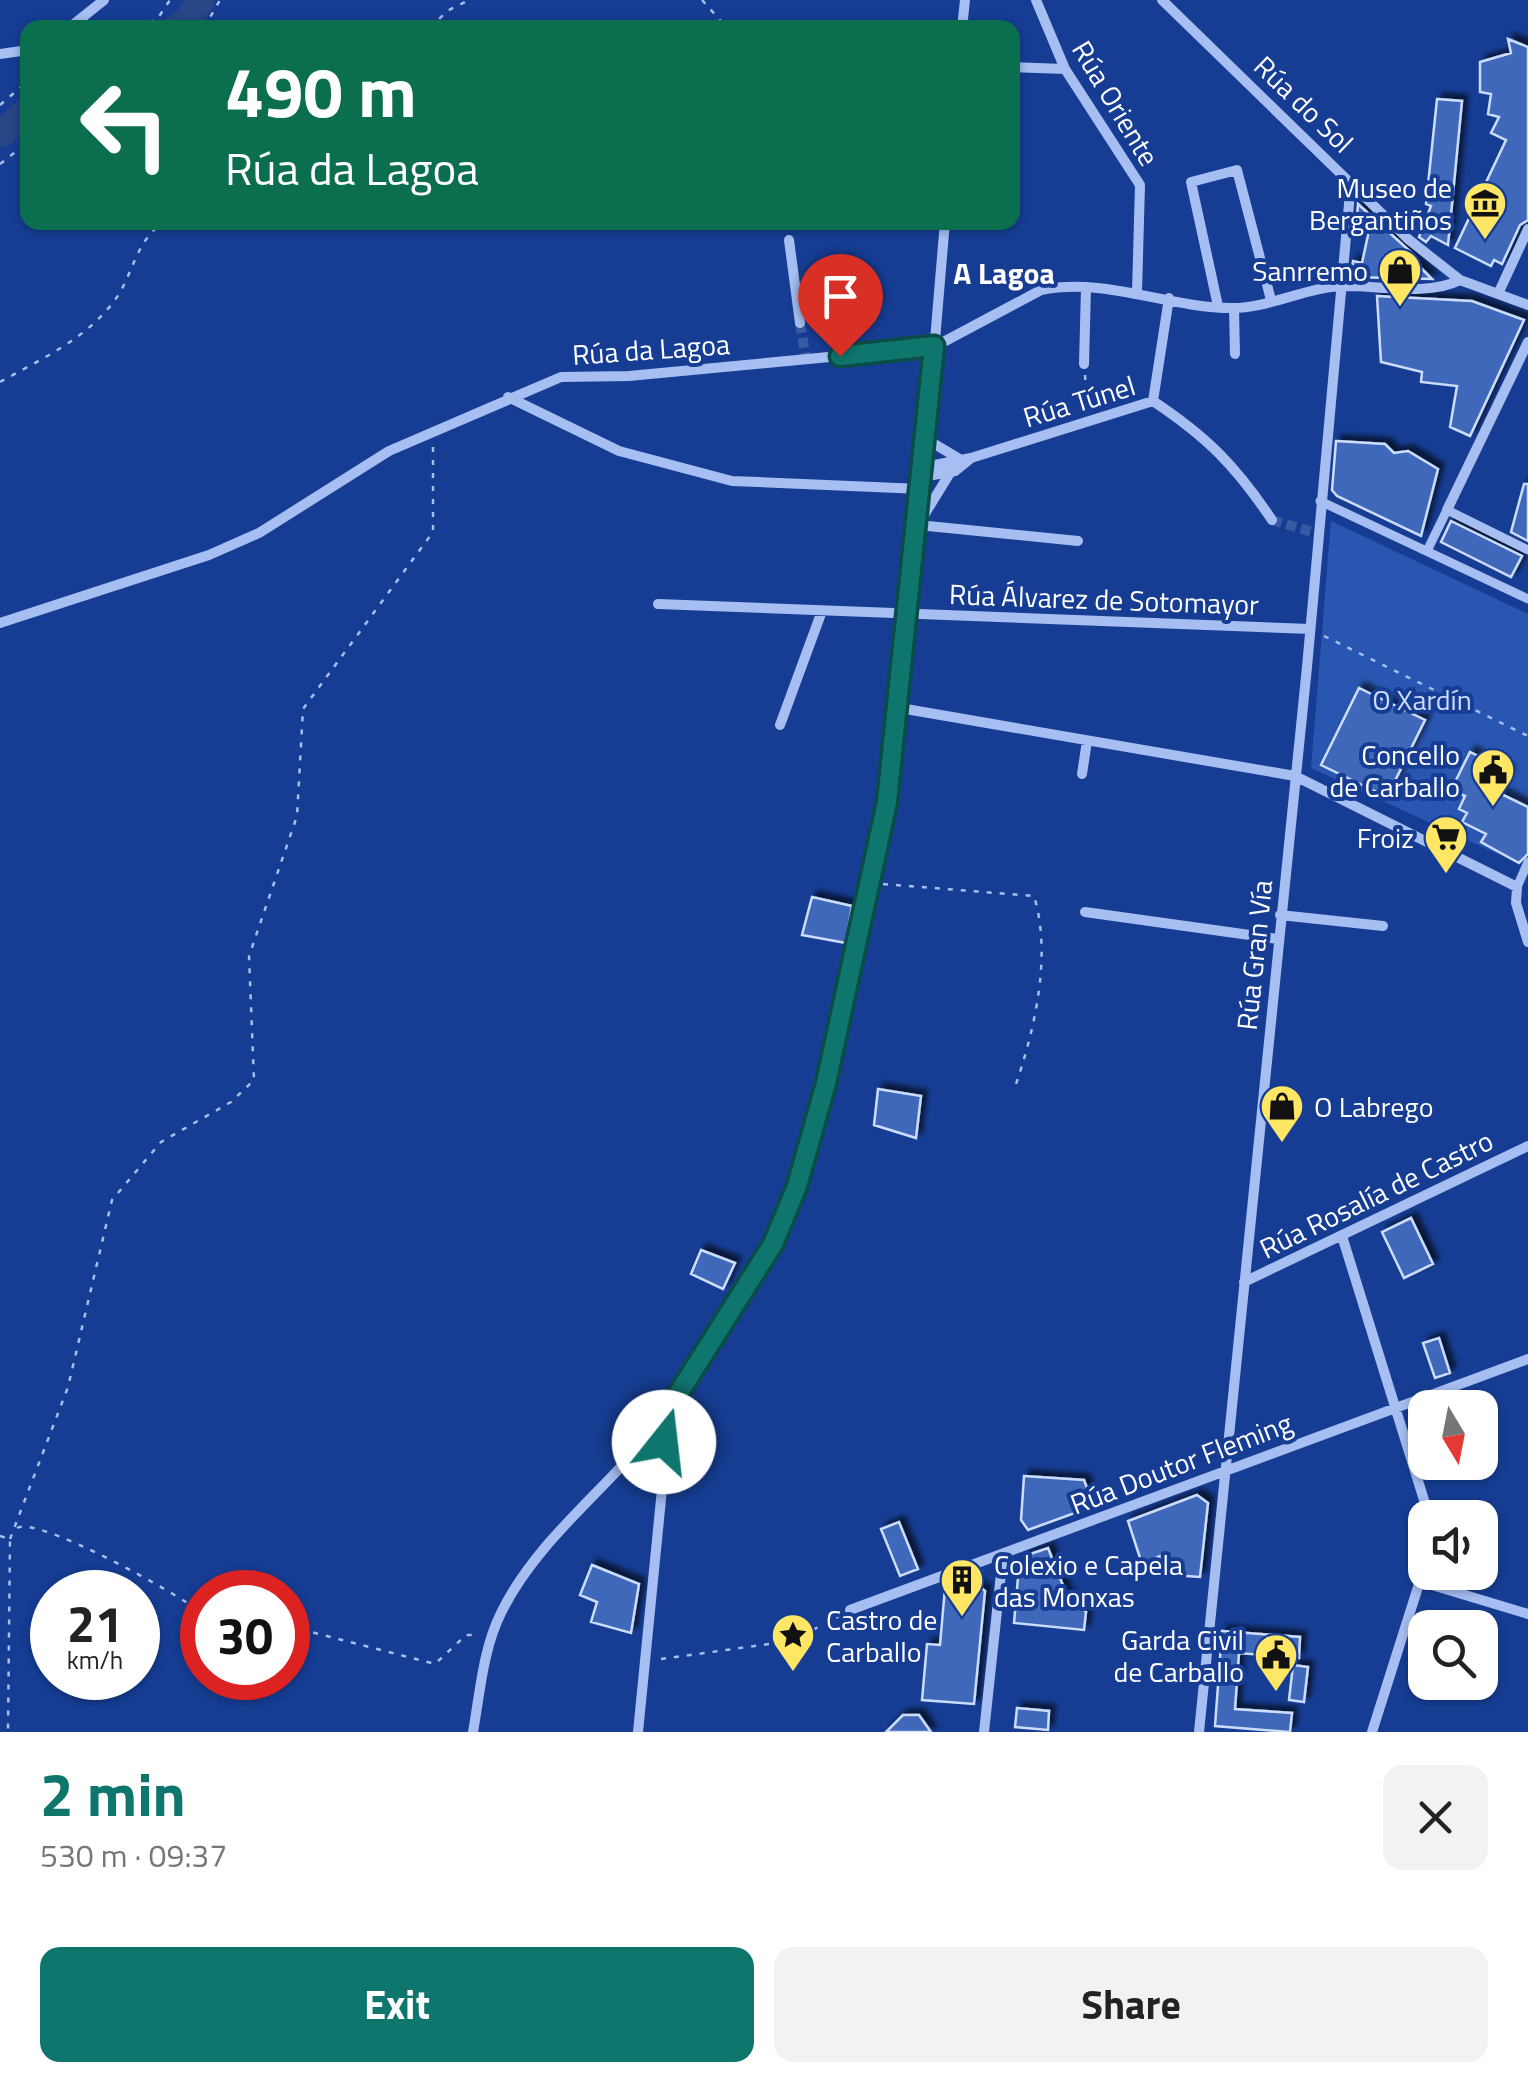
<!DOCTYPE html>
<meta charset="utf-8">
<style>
:root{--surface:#fff;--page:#f2f2f2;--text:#222;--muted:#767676;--accent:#0f766e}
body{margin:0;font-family:"Titillium Web",sans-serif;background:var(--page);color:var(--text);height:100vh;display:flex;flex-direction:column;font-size:38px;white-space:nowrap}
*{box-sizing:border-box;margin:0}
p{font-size:32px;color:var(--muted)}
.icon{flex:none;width:55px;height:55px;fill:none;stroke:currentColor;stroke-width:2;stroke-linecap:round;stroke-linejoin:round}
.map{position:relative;height:1732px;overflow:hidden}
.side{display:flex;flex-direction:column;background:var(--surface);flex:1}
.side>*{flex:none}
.guide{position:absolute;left:20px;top:20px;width:1000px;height:210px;border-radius:20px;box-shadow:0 2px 8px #0004;background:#0b6e4f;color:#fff;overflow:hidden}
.needle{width:65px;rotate:170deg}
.buttons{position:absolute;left:1408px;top:1390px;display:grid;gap:20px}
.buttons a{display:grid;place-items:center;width:90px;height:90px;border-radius:20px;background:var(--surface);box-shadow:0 2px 8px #0004;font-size:50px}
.speed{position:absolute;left:30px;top:1570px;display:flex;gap:20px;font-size:50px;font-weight:700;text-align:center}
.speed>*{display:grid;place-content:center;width:130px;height:130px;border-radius:50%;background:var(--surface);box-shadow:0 2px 8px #0004;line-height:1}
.speed small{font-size:25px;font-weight:400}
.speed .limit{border:15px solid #d22;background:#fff;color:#111}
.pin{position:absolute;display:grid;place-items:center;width:85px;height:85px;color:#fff;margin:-102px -42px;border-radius:50% 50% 50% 0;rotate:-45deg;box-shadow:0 0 10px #0007}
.pin .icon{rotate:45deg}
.me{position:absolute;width:110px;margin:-55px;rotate:16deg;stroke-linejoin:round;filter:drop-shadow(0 0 8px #0008)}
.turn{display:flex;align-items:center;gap:35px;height:210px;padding:0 40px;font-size:45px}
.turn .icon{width:130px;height:130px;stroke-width:2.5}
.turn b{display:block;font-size:70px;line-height:85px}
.round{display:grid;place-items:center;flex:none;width:105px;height:105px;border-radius:20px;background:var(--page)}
.summary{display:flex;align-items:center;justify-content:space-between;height:170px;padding:0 40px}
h1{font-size:60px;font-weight:700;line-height:75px;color:var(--accent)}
.cta{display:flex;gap:20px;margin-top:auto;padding:20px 40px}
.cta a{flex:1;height:115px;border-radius:20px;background:var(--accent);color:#fff;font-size:40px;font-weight:700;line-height:115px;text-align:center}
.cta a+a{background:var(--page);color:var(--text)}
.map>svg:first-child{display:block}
</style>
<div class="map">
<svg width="1528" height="1732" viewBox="0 0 1528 1732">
<defs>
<filter id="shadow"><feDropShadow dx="5.5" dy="-5.5" stdDeviation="2.5" flood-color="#0009"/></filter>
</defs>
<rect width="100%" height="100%" fill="#163d93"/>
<path fill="#2956b1" d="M 1331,521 L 1528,614 L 1528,827 L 1513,861 L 1311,768 Z"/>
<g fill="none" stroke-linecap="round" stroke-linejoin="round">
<path stroke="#284586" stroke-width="28" d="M 177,28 L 187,22 L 201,0
M 0,134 L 28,111"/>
</g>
<path fill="#3f67ba" stroke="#ccdcfc" stroke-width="2.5" filter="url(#shadow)" d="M 1508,39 L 1528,47 L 1528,220 L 1520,225 L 1502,264 L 1494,260 L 1491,266 L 1455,248 L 1506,140 L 1491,133 L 1499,117 L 1488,114 L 1491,94 L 1480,92 L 1480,62 L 1511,53 Z
M 1437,99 L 1462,101 L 1448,245 L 1431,236 L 1426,242 L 1419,237 L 1431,206 L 1426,204 Z
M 1358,204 L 1414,255 L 1411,258 L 1432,279 L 1351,277 L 1353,261 L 1362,263 L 1368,235 L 1356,228 Z
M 1377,296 L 1472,301 L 1524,320 L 1470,436 L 1450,427 L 1457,386 L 1421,382 L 1422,372 L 1381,362 Z
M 1336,441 L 1385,444 L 1394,453 L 1408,451 L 1438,469 L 1421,536 L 1337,496 L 1332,490 Z
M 1524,484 L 1528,484 L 1528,541 L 1511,532 Z
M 1451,521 L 1522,556 L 1511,577 L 1441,542 Z
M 1359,688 L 1425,720 L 1387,797 L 1321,765 Z
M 1470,752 L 1509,771 L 1499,793 L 1528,807 L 1528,854 L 1519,863 L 1481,842 L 1486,834 L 1462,822 L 1467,813 L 1459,809 L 1465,796 L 1451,790 Z
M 812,897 L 852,906 L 846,943 L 802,935 Z
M 878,1089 L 921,1096 L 916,1138 L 874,1125 Z
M 1411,1218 L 1433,1264 L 1404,1278 L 1382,1232 Z
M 701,1250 L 735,1263 L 723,1289 L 691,1274 Z
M 1439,1338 L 1450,1373 L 1435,1378 L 1423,1343 Z
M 1024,1476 L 1084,1480 L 1094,1506 L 1028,1530 L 1021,1520 Z
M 1197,1495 L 1208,1503 L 1200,1577 L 1157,1574 L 1160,1556 L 1142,1564 L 1128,1521 Z
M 899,1522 L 918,1569 L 900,1576 L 881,1529 Z
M 1048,1548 L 1066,1593 L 1086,1612 L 1084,1630 L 1014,1623 L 1019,1566 L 1027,1555 Z
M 592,1565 L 639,1584 L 631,1633 L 591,1622 L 597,1602 L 580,1595 Z
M 970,1579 L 985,1591 L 974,1704 L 922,1700 L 927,1644 L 940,1645 L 945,1588 Z
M 1222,1631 L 1300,1637 L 1299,1658 L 1239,1653 L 1235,1709 L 1292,1713 L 1290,1732 L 1215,1726 Z
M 1293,1665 L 1308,1667 L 1304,1702 L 1289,1700 Z
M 1017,1708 L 1049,1711 L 1048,1730 L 1015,1727 Z
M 903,1715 L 919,1715 L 931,1732 L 886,1732 Z"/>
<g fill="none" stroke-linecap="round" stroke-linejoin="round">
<path stroke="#395aa3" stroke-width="10" stroke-dasharray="10 5" stroke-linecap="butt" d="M 800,323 L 806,359
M 1272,520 L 1316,533"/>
<path stroke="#a6bef1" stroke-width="2.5" stroke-dasharray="5 8" stroke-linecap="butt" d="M 702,0 L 727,28
M 137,28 L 158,18 L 170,0
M 204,28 L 220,0
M 430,28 L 447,11 L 469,0
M 0,105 L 28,81
M 0,164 L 28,142
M 1085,375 L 1087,407
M 0,382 C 43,358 91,337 119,294 C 134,269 137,240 164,222
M 1324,636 L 1528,736
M 883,884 L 1034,896 C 1052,955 1035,1029 1015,1087
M 17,1528 C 39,1516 178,1594 202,1613
M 0,1536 L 10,1539 L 8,1732
M 10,1539 L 68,1387 L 112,1200 L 161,1142 L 231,1102 L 254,1080 L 249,956 L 297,816 L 303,709 L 433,532 L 433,447
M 288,1626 L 435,1664 L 466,1635 L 475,1635
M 661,1659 L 791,1641 L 840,1616"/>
<path stroke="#a6bef1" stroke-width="9" d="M 1320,501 L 1528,599
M 1427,551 L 1447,510 L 1528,550
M 1517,887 L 1528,862"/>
<path stroke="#a6bef1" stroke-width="10" d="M 1036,0 L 1065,69 L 1140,185 L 1137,292
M 1162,0 L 1408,239 L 1460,280 L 1528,305
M 69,28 L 104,0
M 962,28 L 965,0
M 0,54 L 28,50
M 1012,67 L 1065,69
M 789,240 L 800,323
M 1498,294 L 1528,229
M 1218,306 L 1191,182 L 1237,170 L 1271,300
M 1234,308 L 1235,354
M 1084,364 L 1086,288
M 508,397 L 619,451 L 732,481 L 921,489
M 1153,401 L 1169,298
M 926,439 L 958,458
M 924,467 L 971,458 L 1153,401 C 1207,437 1235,465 1272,520
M 950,473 L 918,525 L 1078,541
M 922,477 L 955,471 L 971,458
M 1447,510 L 1528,342
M 658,604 L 1310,629
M 0,623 L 209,555 L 259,533 L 389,451 L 561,377 L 629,376 L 934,347 L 1041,290 C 1106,277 1168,308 1232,308 C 1270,308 1309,286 1346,286 C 1382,286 1428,296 1460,280
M 900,708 L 1295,776 L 1517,887 L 1516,903 L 1528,942
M 780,725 L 822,611
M 1082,774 L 1087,741
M 1085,912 L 1278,939
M 1280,915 L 1383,926
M 1342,1236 L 1424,1500 L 1426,1518
M 1244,1282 L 1528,1146
M 1422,1582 L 1528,1614
M 850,1610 L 1528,1359
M 473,1732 C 480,1693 483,1649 501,1613 C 533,1547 594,1499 641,1445 C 690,1388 743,1308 775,1240 C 809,1166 825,1085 844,1006 C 906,747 922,487 945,222
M 638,1732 L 664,1469 L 661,1421
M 984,1732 L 1003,1555
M 1199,1732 L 1307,667 L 1351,182
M 1372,1732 L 1425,1565"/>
</g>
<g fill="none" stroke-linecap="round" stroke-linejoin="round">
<g stroke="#0a4d48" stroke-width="25">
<path id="route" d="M 664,1442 L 661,1421 L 773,1244 L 797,1186 L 826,1083 L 887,802 L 934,346 L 840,356"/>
</g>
<use href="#route" stroke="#0f766e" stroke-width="18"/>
</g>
<defs>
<g id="museum-pin" transform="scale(2.25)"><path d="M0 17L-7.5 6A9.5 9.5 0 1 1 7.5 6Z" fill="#ffe665" stroke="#163d93"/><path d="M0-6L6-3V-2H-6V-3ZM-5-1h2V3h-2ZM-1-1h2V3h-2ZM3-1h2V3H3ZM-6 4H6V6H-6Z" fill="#111"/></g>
<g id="shop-pin" transform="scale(2.25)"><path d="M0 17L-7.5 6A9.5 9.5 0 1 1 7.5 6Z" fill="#ffe665" stroke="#163d93"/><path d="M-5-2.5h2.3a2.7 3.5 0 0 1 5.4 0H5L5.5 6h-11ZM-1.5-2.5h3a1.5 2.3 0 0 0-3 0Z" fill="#111"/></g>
<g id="civic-pin" transform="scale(2.25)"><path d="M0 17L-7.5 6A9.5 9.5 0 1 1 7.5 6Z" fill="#ffe665" stroke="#163d93"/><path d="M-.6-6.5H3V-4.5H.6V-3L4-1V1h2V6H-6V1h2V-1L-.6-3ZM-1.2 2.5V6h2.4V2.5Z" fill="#111"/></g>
<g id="supermarket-pin" transform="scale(2.25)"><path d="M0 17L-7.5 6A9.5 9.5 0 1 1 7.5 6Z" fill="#ffe665" stroke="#163d93"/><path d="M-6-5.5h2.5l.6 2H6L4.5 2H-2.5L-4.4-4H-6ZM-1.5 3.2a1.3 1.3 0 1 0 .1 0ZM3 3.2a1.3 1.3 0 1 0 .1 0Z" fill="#111"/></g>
<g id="building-pin" transform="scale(2.25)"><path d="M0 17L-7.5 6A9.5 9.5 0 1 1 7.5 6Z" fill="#ffe665" stroke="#163d93"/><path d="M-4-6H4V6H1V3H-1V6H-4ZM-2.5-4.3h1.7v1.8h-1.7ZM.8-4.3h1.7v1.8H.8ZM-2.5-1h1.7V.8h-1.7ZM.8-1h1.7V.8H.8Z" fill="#111"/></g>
<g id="sight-pin" transform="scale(2.25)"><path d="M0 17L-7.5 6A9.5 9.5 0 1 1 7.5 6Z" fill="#ffe665" stroke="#163d93"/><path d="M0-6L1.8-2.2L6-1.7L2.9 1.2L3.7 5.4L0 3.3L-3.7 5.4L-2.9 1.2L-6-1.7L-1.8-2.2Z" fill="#111"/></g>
</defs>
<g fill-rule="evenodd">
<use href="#museum-pin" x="1485" y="203"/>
<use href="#shop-pin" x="1400" y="270"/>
<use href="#civic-pin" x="1493" y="770"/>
<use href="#supermarket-pin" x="1446" y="837"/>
<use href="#shop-pin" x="1282" y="1106"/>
<use href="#building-pin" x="962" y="1580"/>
<use href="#sight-pin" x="793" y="1635"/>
<use href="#civic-pin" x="1276" y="1655"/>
</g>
<g text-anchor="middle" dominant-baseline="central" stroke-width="8" stroke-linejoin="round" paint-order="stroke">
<g font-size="28" fill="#fff" stroke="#163d93">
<text transform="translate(1116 103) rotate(59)">Rúa Oriente</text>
<text transform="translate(1304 104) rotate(44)">Rúa do Sol</text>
<text transform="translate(651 349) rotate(-4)">Rúa da Lagoa</text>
<text transform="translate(1079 401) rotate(-17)">Rúa Túnel</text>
<text transform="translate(1104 599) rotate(2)">Rúa Álvarez de Sotomayor</text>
<text transform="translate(1254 955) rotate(-84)">Rúa Gran Vía</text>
<text transform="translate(1376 1194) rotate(-26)">Rúa Rosalía de Castro</text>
<text transform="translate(1181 1463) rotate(-21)">Rúa Doutor Fleming</text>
</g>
<g font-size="28" fill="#fff" stroke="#163d93" text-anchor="end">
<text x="1452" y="187">Museo de<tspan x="1452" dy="32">Bergantiños</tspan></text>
<text x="1368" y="270">Sanrremo</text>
<text x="1460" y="754">Concello<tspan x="1460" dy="32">de Carballo</tspan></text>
<text x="1414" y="837">Froiz</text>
<text x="1314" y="1106" text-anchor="start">O Labrego</text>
<text x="994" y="1564" text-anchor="start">Colexio e Capela<tspan x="994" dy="32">das Monxas</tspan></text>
<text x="826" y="1619" text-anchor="start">Castro de<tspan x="826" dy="32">Carballo</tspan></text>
<text x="1244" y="1639">Garda Civil<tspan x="1244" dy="32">de Carballo</tspan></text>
</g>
<g font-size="28" fill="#ccdcfc" stroke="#163d93">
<text x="1422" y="699">O Xardín</text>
</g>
<g font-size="30" font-weight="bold" fill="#fff" stroke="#163d93">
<text x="1004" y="273">A Lagoa</text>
</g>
</g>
</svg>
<div class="buttons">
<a><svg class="needle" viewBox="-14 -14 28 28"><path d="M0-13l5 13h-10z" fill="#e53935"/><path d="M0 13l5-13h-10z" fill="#767676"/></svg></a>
<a><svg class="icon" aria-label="sound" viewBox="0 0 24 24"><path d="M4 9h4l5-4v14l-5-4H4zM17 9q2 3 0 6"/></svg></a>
<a><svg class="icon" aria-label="search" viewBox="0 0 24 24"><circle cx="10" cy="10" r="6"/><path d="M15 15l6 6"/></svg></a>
</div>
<div class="speed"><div>21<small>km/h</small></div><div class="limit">30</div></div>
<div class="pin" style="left:840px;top:356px;background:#d93025"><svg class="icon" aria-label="arrive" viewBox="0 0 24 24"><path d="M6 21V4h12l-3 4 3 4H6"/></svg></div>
<svg class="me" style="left:664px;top:1442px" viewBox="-20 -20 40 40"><circle r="19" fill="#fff"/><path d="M0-13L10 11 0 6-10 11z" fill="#0f766e"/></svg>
<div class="guide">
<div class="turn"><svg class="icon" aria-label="left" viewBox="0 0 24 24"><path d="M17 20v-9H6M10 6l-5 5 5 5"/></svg><div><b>490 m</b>Rúa da Lagoa</div></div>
</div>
</div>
<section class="side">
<div class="summary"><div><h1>2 min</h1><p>530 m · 09:37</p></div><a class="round"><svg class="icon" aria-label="close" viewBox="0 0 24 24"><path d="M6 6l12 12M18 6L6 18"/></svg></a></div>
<div class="cta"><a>Exit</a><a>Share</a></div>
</section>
